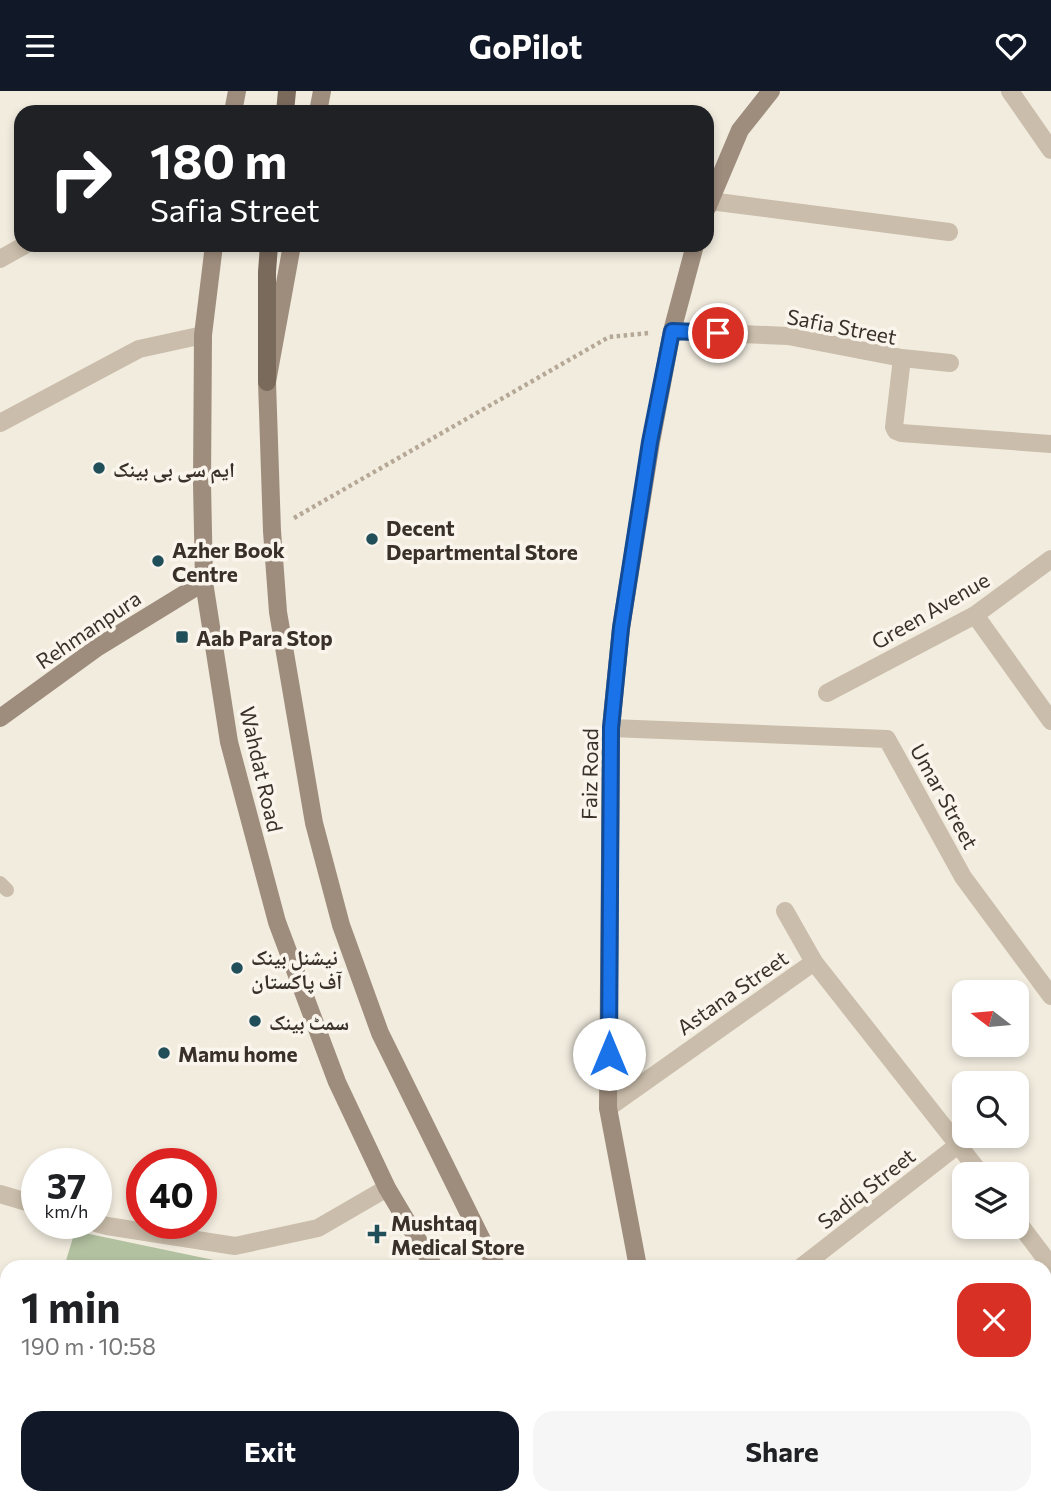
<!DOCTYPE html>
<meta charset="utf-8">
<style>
:root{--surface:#fff;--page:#f6f6f6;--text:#202124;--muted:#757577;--accent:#111827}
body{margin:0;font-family:Commissioner,"Noto Naskh Arabic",sans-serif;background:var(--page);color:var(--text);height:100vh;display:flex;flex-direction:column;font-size:26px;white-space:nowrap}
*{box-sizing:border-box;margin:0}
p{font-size:23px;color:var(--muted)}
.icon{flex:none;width:38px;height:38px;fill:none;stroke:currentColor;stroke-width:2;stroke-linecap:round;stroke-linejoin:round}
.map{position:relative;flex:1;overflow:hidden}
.drawer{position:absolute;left:0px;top:1169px;width:1052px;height:245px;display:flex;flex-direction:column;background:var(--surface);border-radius:21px 21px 0 0;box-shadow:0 4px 10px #0003}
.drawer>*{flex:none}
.guide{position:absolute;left:14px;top:14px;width:700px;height:147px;border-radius:21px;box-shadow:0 4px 10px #0003;background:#202124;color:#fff;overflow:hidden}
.needle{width:46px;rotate:286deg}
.buttons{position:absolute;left:952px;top:889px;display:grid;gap:14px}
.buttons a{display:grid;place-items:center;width:77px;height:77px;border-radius:14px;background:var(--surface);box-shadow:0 4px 10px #0003;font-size:35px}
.speed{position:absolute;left:21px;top:1057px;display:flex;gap:14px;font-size:35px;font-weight:700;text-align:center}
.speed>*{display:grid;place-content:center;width:91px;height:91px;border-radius:50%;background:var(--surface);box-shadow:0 4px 10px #0003;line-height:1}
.speed small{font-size:18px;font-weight:400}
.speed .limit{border:10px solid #d22;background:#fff;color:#111}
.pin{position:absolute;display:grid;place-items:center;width:60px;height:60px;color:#fff;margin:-30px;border:4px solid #fff;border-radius:50%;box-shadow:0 2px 7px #0007}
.me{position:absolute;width:77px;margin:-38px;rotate:0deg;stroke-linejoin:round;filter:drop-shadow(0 0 5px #0008)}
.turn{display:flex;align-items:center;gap:24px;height:147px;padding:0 21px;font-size:32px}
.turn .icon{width:91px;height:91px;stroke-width:2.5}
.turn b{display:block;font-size:49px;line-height:60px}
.round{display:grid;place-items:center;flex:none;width:74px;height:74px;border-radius:21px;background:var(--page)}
.overview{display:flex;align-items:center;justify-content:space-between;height:119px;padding:0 21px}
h1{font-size:42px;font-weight:700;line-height:52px}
.action{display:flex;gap:14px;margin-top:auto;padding:14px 21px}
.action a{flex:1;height:80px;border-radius:21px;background:var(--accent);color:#fff;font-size:28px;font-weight:700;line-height:80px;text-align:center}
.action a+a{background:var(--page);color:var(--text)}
header{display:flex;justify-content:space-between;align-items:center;height:91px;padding:0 21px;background:var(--accent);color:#fff;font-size:32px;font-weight:700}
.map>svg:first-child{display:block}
</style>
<header><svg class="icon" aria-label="menu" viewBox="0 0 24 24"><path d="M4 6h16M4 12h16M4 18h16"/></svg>GoPilot<svg class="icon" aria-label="heart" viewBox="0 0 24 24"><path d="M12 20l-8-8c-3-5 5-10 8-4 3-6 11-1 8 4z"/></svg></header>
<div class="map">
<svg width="1051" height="1414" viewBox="0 0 1051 1414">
<rect width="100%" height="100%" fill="#f2ecdf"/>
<path fill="#b2c1a0" d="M 75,1140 L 247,1176 L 64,1176 Z
M 7,1366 L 7,1407 L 215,1407 L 214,1414 L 0,1414 L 0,1389 Z"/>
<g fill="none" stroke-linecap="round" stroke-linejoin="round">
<path stroke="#b6a896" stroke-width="4.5" stroke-dasharray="3.5 3.5" stroke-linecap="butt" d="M 294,427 L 609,246 L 649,242"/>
<path stroke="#cabdab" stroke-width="14" d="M 0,792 L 7,799"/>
<path stroke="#cabdab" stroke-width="18" d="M 1010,0 L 1051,59
M 710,110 L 949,141
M 0,168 L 25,154
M 672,240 L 788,245 L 902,267 L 950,272
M 902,267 L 894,336 L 896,340 L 901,342 L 1051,353
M 0,332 L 139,258 L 203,244
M 975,524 L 1051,630
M 827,602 L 975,524 L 1051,468
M 611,637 L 887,648 L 963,786 L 1051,905
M 785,820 L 814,871 L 981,1083
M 608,1017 L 814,871
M 0,1103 L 37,1114
M 1017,1130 L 1051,1175
M 96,1132 L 107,1135 L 235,1155 L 318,1137 L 387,1097
M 801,1176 L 958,1054"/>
<path stroke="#9e8d7d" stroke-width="18" d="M 233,21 L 237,0
M 318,21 L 322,0
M 707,117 L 740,39 L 771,0
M 214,154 L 203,244 L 202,392 L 204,491 L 229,651 L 277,831 L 337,991 L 387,1097 L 434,1176
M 292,154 L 267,291 L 272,440 L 278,521 L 314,732 L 341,834 L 380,942 L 483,1151 L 497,1176
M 0,627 L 98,556 L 204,491
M 638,1176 L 608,1017 L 611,637 L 621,537 L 651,351 L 672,240 L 695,154
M 1045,1281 L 1051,1276
M 572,1407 L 576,1414
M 628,1407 L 632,1414
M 695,1407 L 697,1414
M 872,1414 L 881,1407"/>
<path stroke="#7a6a5c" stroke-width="18" d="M 285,21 L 287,0
M 267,291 L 267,181 L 269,154"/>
</g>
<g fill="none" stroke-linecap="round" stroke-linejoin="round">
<g stroke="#114b97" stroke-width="18">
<path id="route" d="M 609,963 L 611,637 L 621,537 L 650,351 L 672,240 L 718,242"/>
</g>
<use href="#route" stroke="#1a73e8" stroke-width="12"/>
</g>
<g fill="#214f59" stroke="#faf5ec" stroke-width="2.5">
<circle cx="99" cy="377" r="7"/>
<circle cx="372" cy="448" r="7"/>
<circle cx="158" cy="470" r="7"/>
<rect x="175" y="539" width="14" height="14" rx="3.5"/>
<circle cx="237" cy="877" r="7"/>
<circle cx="255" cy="930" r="7"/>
<circle cx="164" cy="962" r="7"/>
<path d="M373.5 1132.5h7v7h7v7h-7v7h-7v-7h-7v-7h7z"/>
</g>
<g text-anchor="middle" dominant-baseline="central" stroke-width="7" stroke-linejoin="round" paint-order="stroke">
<g font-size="21" fill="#39302a" stroke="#faf5ec">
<text transform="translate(842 235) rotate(11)">Safia Street</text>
<text transform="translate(930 519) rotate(-30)">Green Avenue</text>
<text transform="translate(88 538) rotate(-34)">Rehmanpura</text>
<text transform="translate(262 678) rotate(77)">Wahdat Road</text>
<text transform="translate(589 683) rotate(-89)">Faiz Road</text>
<text transform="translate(945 705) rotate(61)">Umar Street</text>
<text transform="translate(732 901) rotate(-35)">Astana Street</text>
<text transform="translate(866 1097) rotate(-38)">Sadiq Street</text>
</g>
<g font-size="21" font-weight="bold" fill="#39302a" stroke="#faf5ec" text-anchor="start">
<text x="113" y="377">ایم سی بی بینک</text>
<text x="386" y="436">Decent<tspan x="386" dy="24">Departmental Store</tspan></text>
<text x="172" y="458">Azher Book<tspan x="172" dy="24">Centre</tspan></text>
<text x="196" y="546">Aab Para Stop</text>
<text x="251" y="865">نیشنل بینک<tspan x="251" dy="24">آف پاکستان</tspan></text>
<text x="269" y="930">سمٹ بینک</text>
<text x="178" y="962">Mamu home</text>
<text x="391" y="1131">Mushtaq<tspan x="391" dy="24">Medical Store</tspan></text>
</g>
</g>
</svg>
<div class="buttons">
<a><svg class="needle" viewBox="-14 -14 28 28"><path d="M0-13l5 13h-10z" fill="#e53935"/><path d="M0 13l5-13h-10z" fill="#757577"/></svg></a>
<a><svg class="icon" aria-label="search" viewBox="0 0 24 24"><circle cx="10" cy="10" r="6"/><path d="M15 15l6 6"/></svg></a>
<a><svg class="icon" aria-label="layers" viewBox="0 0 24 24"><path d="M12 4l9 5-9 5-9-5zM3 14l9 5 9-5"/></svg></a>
</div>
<div class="speed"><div>37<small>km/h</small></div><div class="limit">40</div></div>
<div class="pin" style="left:718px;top:242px;background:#d93025"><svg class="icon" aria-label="arrive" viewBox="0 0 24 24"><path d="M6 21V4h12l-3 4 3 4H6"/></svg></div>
<svg class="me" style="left:609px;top:963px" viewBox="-20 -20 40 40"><circle r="19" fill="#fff"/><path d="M0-13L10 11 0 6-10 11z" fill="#1a73e8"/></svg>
<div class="guide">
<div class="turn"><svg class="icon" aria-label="right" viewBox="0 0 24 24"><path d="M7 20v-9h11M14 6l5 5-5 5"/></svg><div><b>180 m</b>Safia Street</div></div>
</div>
<section class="drawer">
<div class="overview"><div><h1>1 min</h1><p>190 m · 10:58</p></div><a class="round" style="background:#d93025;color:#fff"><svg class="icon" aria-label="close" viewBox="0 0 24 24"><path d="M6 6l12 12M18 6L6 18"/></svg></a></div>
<div class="action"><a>Exit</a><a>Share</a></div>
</section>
</div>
